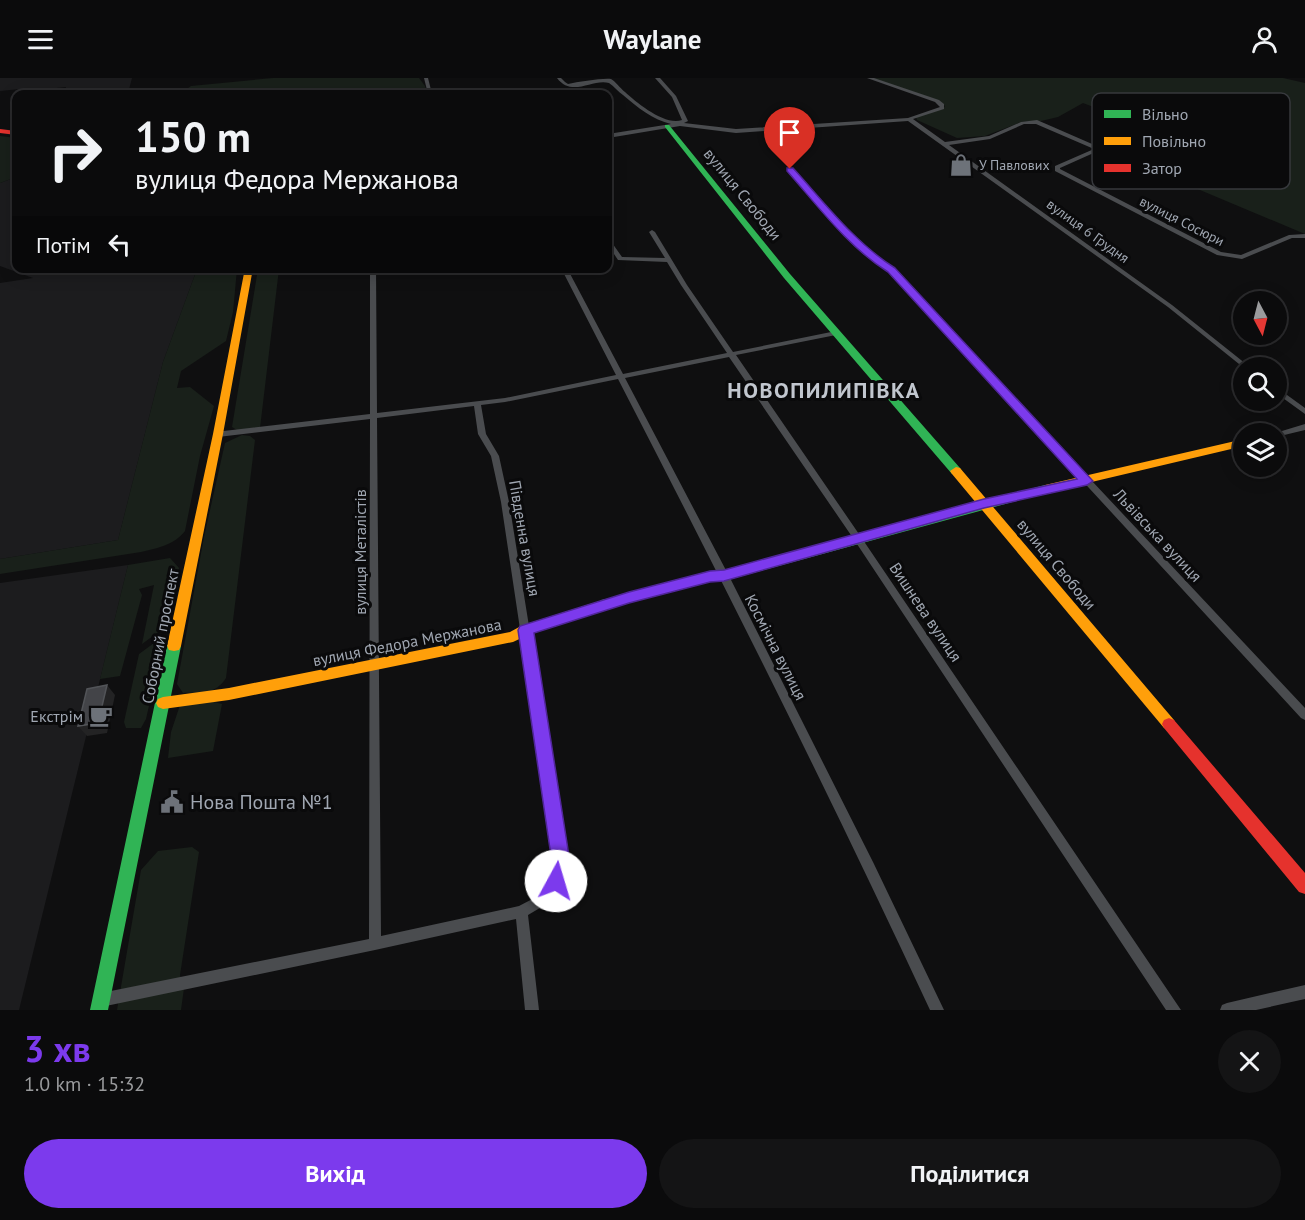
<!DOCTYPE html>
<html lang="uk">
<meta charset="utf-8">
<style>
:root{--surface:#0b0b0c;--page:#141415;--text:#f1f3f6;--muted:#9a9b9d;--line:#2b2b2d;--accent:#7c3aed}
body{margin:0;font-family:"PT Sans",sans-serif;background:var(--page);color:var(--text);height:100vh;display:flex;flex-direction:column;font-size:22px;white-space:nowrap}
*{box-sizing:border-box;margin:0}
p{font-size:20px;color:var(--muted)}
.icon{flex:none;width:33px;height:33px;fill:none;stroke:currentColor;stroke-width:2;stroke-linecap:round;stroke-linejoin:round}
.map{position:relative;height:932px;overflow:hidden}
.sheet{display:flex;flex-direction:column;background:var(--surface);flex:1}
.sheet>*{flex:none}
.hud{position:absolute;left:12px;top:12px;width:600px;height:183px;border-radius:12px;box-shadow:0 3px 15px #0003,0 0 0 2px var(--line);background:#0b0b0c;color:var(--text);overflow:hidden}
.needle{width:39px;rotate:173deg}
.controls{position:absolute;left:1233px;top:213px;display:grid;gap:12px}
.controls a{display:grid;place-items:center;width:54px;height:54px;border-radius:50%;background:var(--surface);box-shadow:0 3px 15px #0003,0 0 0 2px var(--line);font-size:30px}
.pin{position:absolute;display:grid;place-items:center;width:51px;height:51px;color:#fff;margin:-62px -26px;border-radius:50% 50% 50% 0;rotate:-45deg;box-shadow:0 0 6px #0007}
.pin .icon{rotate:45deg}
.me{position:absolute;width:66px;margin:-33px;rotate:6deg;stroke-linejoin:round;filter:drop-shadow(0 0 4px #0008)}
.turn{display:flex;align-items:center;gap:21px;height:126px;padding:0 24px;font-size:27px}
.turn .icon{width:78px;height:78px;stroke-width:2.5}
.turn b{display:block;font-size:42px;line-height:51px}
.then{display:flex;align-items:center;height:57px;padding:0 24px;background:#0003;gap:12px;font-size:22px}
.round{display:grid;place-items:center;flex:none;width:63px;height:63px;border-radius:32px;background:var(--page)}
.head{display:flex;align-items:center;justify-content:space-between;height:102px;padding:0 24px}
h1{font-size:36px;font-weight:700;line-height:45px;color:var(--accent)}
.action{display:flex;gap:12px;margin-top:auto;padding:12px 24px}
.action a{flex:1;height:69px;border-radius:36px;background:var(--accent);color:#fff;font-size:24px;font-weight:700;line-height:69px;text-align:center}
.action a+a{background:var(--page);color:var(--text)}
header{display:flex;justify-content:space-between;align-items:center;height:78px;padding:0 24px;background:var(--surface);font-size:27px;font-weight:700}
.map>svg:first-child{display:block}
</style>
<header><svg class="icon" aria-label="menu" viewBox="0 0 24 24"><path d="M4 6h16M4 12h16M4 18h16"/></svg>Waylane<svg class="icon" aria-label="person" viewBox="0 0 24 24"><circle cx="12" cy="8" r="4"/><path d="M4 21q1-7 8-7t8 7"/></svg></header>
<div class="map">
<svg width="1305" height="932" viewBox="0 0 1305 932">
<rect width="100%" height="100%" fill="#0f0f10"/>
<path fill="#1c1c1e" d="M 0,0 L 132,0 L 128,15 L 157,12 L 157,16 L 63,16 L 66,9 L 20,14 L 20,11 L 0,13 Z
M 16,99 L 16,190 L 197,191 L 163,284 L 118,462 L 0,481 L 0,205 L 33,200 L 0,188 L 0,105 Z
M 128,487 L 19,932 L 0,932 L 0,505 Z"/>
<path fill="#19201a" d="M 273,0 L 419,0 L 425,8 L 427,16 L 180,16 L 191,8 Z
M 873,0 L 1283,0 L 1305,5 L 1305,156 L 1150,91 L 1195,68 L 1083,25 L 1058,39 L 1041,43 L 1021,44 L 985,58 L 957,60 L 917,42 L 916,39 L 943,31 L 945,28 L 939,23 Z
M 0,58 L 16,60 L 16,99 L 0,105 Z
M 197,191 L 237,191 L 233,234 L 226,263 L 181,293 L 177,310 L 190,309 L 214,328 L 200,378 L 185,453 C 174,467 158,470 141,474 L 0,496 L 0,481 L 118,462 L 163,284 Z
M 258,191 L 279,191 L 260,350 L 237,352 L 232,349 Z
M 242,357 L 250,358 L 255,362 L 226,600 C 215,617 202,614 183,615 L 177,606 L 204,459 L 225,365 Z
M 170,480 L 179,490 L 168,547 L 142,566 L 154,507 L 139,511 L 142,517 L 120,598 L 100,601 L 128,487 Z
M 165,557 L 146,641 L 141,650 L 126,650 L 124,644 L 139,576 Z
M 210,623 L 222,626 L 213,673 L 168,680 L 171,654 L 180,627 Z
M 192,769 L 199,774 L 180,897 L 184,910 L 181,932 L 117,932 L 141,792 L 158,773 Z"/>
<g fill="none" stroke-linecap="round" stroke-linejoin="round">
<path fill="#4a4c4f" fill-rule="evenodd" d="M 424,0 L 428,0 L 432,16 L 428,16 Z
M 557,0 L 561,0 L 565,4 L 568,6 C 578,4 602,0 611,1 C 615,3 620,10 625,14 C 637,25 665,48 682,42 L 672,19 L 655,0 L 660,0 L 676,18 L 688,43 L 684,45 L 736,51 L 908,40 L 940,29 L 935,24 L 867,0 L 874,0 L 939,22 L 944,26 L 944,31 L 913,41 L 945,64 L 989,58 L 1021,44 L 1037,42 L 1099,69 L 1098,73 L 1060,90 L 1060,91 L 1221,174 L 1241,177 L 1289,157 L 1305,156 L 1305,160 L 1292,160 L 1242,181 L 1217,177 L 1055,93 L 1055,88 L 1094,71 L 1036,46 L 1024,46 L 990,61 L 949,67 L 1172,227 L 1251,290 L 1244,290 L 1168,229 L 908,43 L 736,55 L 680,48 L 608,60 L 608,56 L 671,46 C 653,42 637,29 623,17 C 618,14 614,8 609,5 C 593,0 572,20 557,0 Z
M 788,90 L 792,90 C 824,126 853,163 893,191 L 1305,630 L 1305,642 L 1301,640 L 889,193 C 849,166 819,129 788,92 Z
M 652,152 L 655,154 L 687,207 L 733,274 L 836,253 L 840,255 L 836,257 L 736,277 L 861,459 L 1181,932 L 1166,932 L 855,463 L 729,279 L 625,300 L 729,498 L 873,784 L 944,932 L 930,932 C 831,719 726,510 618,301 L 505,324 L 481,327 L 486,356 L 499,378 L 509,424 L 566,778 L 562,803 L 550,824 L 528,837 L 539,932 L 525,932 L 516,841 L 375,872 L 101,929 L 96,927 L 94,922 L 96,917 L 101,915 L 369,861 L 370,341 L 218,359 L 214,356 L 215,354 L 370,336 L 370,190 L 376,190 L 377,335 L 505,320 L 616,297 L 561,190 L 567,190 L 623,296 L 727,275 L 681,207 L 667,184 L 618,182 L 608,167 L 608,161 L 610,162 L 622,179 L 665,180 L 649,154 ZM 474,328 L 478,356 L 491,378 L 501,424 L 554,778 L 550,801 L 542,816 L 519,828 L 381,858 L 377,340 Z
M 1276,309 L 1305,330 L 1305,336 L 1276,315 Z
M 1305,346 L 1305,352 L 1276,359 L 1276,356 L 1272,356 Z
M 1305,907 L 1305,921 L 1256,932 L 1220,932 L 1222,927 L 1227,925 Z"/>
<path fill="#30b455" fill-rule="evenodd" d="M 665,47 L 669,47 L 790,196 L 960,390 L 962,393 L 960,396 L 952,396 L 784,200 L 665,49 Z
M 1045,407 L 1049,408 L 1051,411 L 1049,414 L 724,503 L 710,503 L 606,531 L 601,530 L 600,526 L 601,522 L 606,521 L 710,493 L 724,493 Z
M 174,563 L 179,564 L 181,568 L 108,932 L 90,932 L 167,568 L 169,564 Z"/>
<path fill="#ff9f0a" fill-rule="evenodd" d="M 245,190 L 253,190 L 223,356 L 181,568 L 179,572 L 174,573 L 169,572 L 167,568 L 213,356 Z
M 1244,361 L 1244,368 L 1045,415 L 1039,411 L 1045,407 Z
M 956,389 L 960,390 L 1174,642 L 1176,646 L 1174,650 L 1169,652 L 1164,650 L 952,396 L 950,393 Z
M 606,521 L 611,522 L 612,526 L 611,530 L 530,556 L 513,564 L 229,622 L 163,631 L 158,629 L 156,625 L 158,621 L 163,619 L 229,610 L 510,554 L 521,548 Z"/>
<path fill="#e5322d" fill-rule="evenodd" d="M 0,51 L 16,53 L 16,57 L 0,55 Z
M 1169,640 L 1174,642 L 1305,795 L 1305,816 L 1299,814 L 1164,650 L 1162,646 L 1164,642 Z"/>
</g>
<path fill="#232324" d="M 107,607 L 115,617 L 107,655 L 87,658 L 78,648 Z"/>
<path fill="#434448" stroke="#525458" stroke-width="1.5" d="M 107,607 L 98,645 L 78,648 L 87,611 Z"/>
<path fill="#7c3aed" stroke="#51269a" stroke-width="1.5" d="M 787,90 L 793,90 C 824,124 855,165 895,190 L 1093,403 L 1087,407 L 984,430 L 724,503 L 710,504 L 629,525 L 534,555 L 569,778 L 562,809 L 556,812 L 549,809 L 547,803 L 551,778 L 518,552 L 520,548 L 629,514 L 710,493 L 724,492 L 984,421 L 1077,401 L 888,194 C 848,169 818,128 787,93 Z"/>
<defs>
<g id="shop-bare" transform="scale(1.8)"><path d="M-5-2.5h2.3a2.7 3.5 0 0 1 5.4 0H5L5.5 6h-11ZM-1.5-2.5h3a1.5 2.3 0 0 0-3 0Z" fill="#6d7279" stroke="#0a0a0b" stroke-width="2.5" paint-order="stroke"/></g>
<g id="cafe-bare" transform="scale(1.8)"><path d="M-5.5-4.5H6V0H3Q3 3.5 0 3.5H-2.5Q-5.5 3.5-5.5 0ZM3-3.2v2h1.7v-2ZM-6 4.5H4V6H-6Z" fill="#6d7279" stroke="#0a0a0b" stroke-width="2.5" paint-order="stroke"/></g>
<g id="civic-bare" transform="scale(1.8)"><path d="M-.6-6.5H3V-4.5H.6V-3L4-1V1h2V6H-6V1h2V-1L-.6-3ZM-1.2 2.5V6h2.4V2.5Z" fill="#6d7279" stroke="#0a0a0b" stroke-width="2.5" paint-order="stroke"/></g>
</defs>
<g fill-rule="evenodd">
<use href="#shop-bare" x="961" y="87"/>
<use href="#cafe-bare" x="101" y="638"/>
<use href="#civic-bare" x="172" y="724"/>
</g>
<g text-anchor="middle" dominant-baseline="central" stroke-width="6" stroke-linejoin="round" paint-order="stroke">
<g font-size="14" fill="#a0a7b2" stroke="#0a0a0b" text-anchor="start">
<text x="979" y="87">У Павлових</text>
</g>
<g font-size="14" fill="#a0a7b2" stroke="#0a0a0b">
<text transform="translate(1182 143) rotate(27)">вулиця Сосюри</text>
<text transform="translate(1088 153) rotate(36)">вулиця 6 Грудня</text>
</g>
<g font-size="16" fill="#a0a7b2" stroke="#0a0a0b">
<text transform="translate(743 116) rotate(51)">вулиця Свободи</text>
<text transform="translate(1158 457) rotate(47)">Львівська вулиця</text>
<text transform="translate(525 460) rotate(80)">Південна вулиця</text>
<text transform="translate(360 474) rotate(-90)">вулиця Металістів</text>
<text transform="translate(1057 486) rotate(50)">вулиця Свободи</text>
<text transform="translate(926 534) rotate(56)">Вишнева вулиця</text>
<text transform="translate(160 558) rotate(-79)">Соборний проспект</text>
<text transform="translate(407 564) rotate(-11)">вулиця Федора Мержанова</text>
<text transform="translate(776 569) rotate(63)">Космічна вулиця</text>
</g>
<g font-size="16" fill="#a0a7b2" stroke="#0a0a0b" text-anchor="end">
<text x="83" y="638">Екстрім</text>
</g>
<g font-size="20" fill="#a0a7b2" stroke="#0a0a0b" text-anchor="start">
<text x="190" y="724">Нова Пошта №1</text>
</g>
<g font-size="22" font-weight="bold" letter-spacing="1.5" fill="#c1c6ce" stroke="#0a0a0b">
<text x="824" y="312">НОВОПИЛИПІВКА</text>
</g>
</g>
<rect x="1092" y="15" width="198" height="96" rx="9" fill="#0a0a0b" stroke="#37393d" stroke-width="1.5"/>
<rect x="1104" y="32" width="27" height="8" fill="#30b455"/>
<rect x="1104" y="59" width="27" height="8" fill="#ff9f0a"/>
<rect x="1104" y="86" width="27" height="8" fill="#e5322d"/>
<g font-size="16" fill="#a0a7b2">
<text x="1142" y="42">Вільно</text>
<text x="1142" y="69">Повільно</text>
<text x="1142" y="96">Затор</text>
</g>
</svg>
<div class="controls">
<a><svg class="needle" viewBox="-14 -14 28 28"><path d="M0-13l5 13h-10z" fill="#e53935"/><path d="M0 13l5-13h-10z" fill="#9a9b9d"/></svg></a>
<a><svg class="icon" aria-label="search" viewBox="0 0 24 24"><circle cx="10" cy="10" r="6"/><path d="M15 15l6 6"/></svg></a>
<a><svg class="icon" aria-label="layers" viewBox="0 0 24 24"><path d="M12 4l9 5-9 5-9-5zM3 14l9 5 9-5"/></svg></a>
</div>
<div class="pin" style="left:790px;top:91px;background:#d93025"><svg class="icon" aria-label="arrive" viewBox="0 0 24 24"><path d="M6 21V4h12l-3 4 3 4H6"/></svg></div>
<svg class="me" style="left:556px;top:803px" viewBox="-20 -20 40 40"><circle r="19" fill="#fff"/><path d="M0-13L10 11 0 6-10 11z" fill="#7c3aed"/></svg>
<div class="hud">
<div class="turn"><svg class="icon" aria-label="right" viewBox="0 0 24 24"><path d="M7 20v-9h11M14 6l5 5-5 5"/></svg><div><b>150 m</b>вулиця Федора Мержанова</div></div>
<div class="then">Потім<svg class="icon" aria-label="left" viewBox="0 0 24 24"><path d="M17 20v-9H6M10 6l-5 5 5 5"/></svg></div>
</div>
</div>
<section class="sheet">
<div class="head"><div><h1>3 хв</h1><p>1.0 km · 15:32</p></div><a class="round"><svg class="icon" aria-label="close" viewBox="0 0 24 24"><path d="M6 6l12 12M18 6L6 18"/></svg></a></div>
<div class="action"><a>Вихід</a><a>Поділитися</a></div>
</section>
